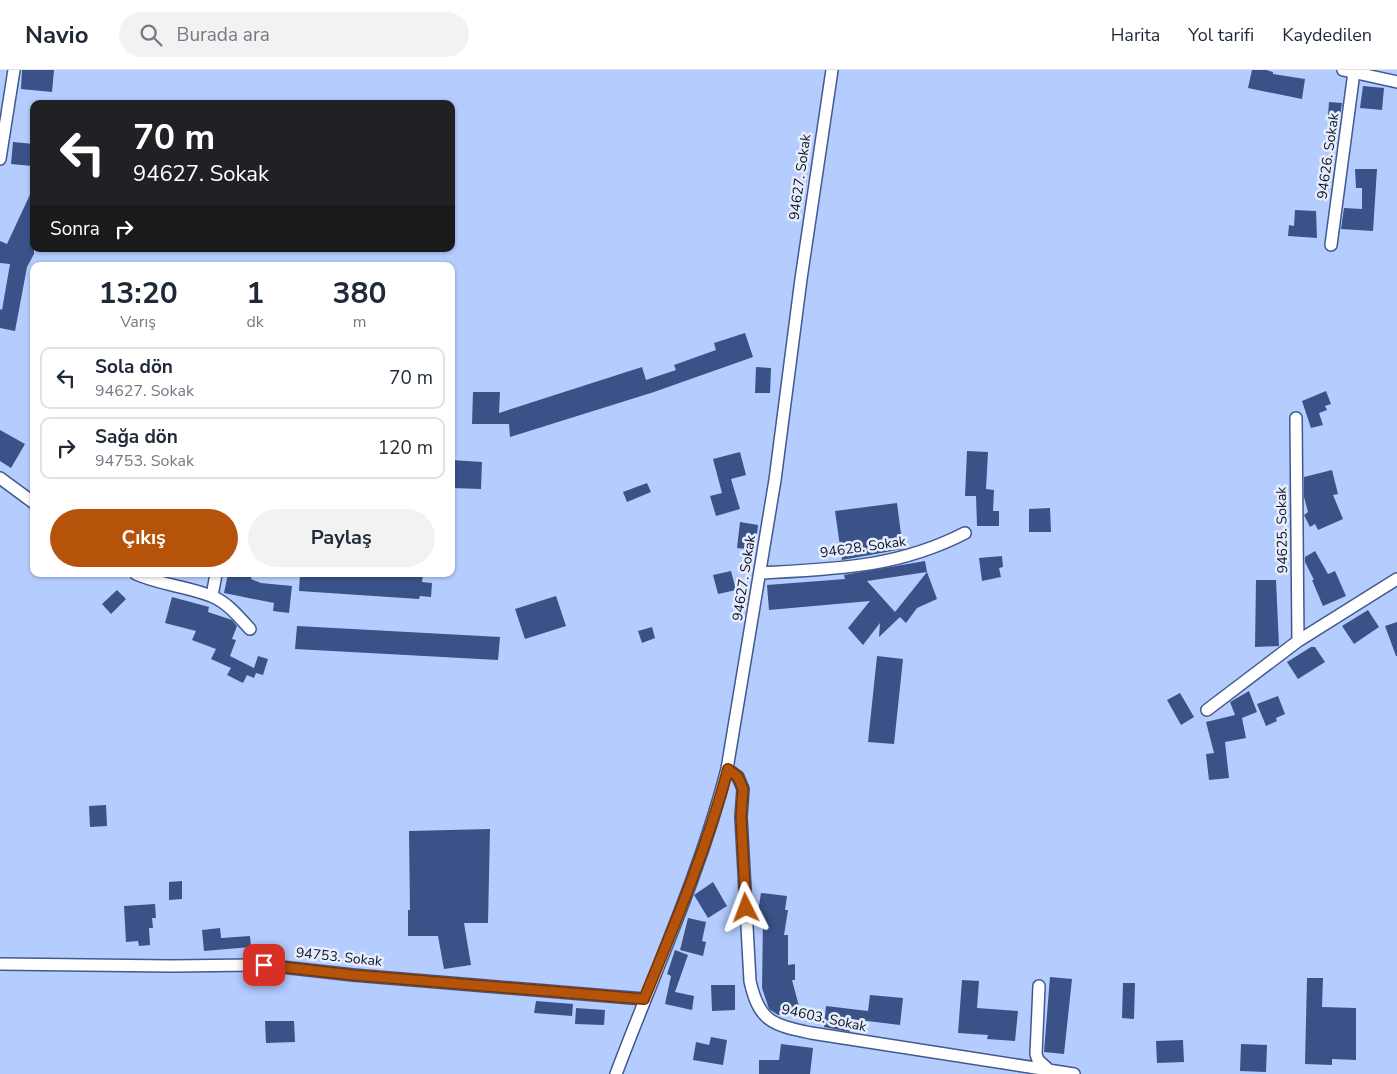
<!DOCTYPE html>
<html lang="tr">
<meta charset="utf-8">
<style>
:root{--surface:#fff;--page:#f2f2f3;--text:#1f2937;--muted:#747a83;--line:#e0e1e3;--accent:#b45309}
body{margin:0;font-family:"Nunito Sans",sans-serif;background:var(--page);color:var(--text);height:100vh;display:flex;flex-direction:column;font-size:19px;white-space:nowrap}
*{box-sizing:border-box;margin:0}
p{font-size:16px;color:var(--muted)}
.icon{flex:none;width:28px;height:28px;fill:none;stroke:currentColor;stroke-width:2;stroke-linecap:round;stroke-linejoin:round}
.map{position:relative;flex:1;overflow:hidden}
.panel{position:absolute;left:30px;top:192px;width:425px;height:315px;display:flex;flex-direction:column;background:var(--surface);border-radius:10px;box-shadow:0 1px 4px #0004}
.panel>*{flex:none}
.banner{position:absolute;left:30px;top:30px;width:425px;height:152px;border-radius:10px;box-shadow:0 1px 4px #0004;background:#202124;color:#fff;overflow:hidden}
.pin{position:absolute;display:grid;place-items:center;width:42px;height:42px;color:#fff;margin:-21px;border-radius:10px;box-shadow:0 2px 8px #0006}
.me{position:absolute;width:55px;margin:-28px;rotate:357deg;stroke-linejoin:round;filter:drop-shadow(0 0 4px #0008)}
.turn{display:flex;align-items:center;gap:18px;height:105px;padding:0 20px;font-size:22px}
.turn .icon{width:65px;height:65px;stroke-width:2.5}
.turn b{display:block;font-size:35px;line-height:42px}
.then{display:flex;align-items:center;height:48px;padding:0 20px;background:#0003;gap:10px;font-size:19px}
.eta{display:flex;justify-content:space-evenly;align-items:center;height:85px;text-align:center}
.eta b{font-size:30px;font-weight:700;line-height:35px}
.action{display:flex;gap:10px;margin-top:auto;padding:10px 20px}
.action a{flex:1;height:58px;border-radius:30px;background:var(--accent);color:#fff;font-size:20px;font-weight:700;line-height:58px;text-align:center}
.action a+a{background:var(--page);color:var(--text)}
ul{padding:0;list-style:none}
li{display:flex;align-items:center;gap:15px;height:62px;margin:0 10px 8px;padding:0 10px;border:2px solid var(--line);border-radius:10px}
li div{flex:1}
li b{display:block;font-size:19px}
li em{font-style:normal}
header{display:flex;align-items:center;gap:30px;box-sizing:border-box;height:70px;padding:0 25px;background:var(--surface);border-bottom:1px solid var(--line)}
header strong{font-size:24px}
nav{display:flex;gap:28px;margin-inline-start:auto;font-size:18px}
.search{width:350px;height:45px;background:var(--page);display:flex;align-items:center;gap:12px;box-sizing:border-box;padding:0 18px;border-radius:28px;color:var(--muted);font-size:19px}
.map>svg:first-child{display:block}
</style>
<header>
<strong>Navio</strong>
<div class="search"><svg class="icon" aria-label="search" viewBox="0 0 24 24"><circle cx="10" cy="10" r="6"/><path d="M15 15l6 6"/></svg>Burada ara</div>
<nav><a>Harita</a><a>Yol tarifi</a><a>Kaydedilen</a></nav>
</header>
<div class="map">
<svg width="1397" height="1004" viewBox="0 0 1397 1004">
<rect width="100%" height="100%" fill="#b4ccfe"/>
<path fill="#3b5288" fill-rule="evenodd" d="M 22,0 L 54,0 L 52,22 L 21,19 Z
M 1252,0 L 1266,0 L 1273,2 L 1273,4 L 1305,9 L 1302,29 L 1248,18 Z
M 1363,16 L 1384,18 L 1382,40 L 1360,38 Z
M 1329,32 L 1342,33 L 1340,47 L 1328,46 Z
M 13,72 L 34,74 L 32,96 L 11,94 Z
M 1355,99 L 1377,99 L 1373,161 L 1341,159 L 1344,138 L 1362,139 L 1362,118 L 1356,118 Z
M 34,116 L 34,184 L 27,197 L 15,261 L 0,258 L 0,239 L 2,240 L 10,194 L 0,193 L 0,171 L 7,174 Z
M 1295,140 L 1316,141 L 1317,168 L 1288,166 L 1289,155 L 1294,156 Z
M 745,263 L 753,287 L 654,322 L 510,367 L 509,354 L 472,354 L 473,322 L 500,322 L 499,343 L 642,297 L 646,310 L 676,300 L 674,295 L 716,280 L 714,273 Z
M 756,297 L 771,298 L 770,323 L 755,323 Z
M 1326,321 L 1331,334 L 1325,336 L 1327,340 L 1319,343 L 1323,355 L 1311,358 L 1302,331 Z
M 0,360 L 25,374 L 11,398 L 0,391 Z
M 967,381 L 988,382 L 986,419 L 994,420 L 993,441 L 999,441 L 999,456 L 977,456 L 976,426 L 965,426 Z
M 740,382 L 746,405 L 731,409 L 740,439 L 716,446 L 710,426 L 722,423 L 713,389 Z
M 451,390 L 482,392 L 481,419 L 451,418 Z
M 1332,400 L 1338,424 L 1333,425 L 1343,449 L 1318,460 L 1315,454 L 1310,457 L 1304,445 L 1308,442 L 1304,427 L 1304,407 Z
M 647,413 L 651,422 L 627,432 L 623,422 Z
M 897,433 L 903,479 L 842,490 L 835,441 Z
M 1050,438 L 1051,462 L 1029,462 L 1029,439 Z
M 740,452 L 758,455 L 755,480 L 737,478 Z
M 1315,481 L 1328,504 L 1335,501 L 1346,526 L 1323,536 L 1312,510 L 1314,510 L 1305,492 L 1305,487 Z
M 1002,486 L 1003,497 L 999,498 L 1001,507 L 982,511 L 979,488 Z
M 925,491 L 927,502 L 937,529 L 917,538 L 906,553 L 897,544 L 900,547 L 879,567 L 880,553 L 863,575 L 848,558 L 870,531 L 769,540 L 767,515 L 845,509 L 844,505 ZM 927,502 L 895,542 L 867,511 Z
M 731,501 L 736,520 L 718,524 L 713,505 Z
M 228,504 L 252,504 L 251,509 L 261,513 L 292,516 L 289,543 L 273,541 L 274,533 L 224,523 Z
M 300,504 L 423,504 L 422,512 L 432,513 L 431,527 L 420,526 L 419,529 L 299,521 Z
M 1256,510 L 1276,510 L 1279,576 L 1255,577 Z
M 117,520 L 126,529 L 111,544 L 102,534 Z
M 556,526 L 566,556 L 525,569 L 515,539 Z
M 172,527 L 209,537 L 208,542 L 232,550 L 237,556 L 232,569 L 236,570 L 230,586 L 254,598 L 258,586 L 268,589 L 263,605 L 256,603 L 254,608 L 247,605 L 243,613 L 227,605 L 231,598 L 211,589 L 216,579 L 192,570 L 196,561 L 165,553 Z
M 1368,540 L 1379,557 L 1354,574 L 1342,556 Z
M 1397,552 L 1397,586 L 1396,586 L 1385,556 Z
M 297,556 L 500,567 L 498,590 L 295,579 Z
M 652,557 L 655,568 L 642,573 L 638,561 Z
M 1311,577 L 1315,577 L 1325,592 L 1298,609 L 1287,592 Z
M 877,586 L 903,589 L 894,674 L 868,672 Z
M 1249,621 L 1257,642 L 1242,648 L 1246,668 L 1225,672 L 1229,708 L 1209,710 L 1206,684 L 1214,683 L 1206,652 L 1235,645 L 1230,632 Z
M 1180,623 L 1194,647 L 1181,655 L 1167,630 Z
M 1278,626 L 1285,644 L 1276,648 L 1277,651 L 1266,656 L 1257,634 Z
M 106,735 L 107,756 L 90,757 L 89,736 Z
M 490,759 L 488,853 L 464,853 L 471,895 L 444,899 L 438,866 L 408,866 L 408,840 L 410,840 L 409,761 Z
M 182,811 L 182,829 L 169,830 L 169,812 Z
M 713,812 L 727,836 L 708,848 L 694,825 Z
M 761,823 L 787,826 L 785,840 L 788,840 L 784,865 L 788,865 L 788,895 L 795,894 L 795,910 L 792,910 L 800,940 L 778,945 L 769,939 L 762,918 L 763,848 L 757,848 Z
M 155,834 L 156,848 L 152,848 L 153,858 L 149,858 L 150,875 L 139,876 L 138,871 L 126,872 L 124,836 Z
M 688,848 L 706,852 L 702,871 L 706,872 L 703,886 L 680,880 Z
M 220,858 L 221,868 L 250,866 L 251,877 L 204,881 L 202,860 Z
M 675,880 L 688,885 L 675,922 L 694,926 L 692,940 L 665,934 L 671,906 L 667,904 Z
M 1050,907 L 1072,909 L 1064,984 L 1044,982 Z
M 1307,908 L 1323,908 L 1322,937 L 1356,938 L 1356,990 L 1332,989 L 1332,995 L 1305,994 Z
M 962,910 L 979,911 L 977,938 L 1018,941 L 1015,971 L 987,969 L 988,965 L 958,963 Z
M 1123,913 L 1135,913 L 1134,949 L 1122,948 Z
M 711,915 L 735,915 L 735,940 L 712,941 Z
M 870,925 L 903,928 L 900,955 L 851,949 L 850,962 L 824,957 L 826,936 L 868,941 Z
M 536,931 L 573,934 L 572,946 L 534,943 Z
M 576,938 L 605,940 L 604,955 L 575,954 Z
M 265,951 L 294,951 L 295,972 L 266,973 Z
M 711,967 L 727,970 L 723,995 L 693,990 L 696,972 L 709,975 Z
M 1183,970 L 1184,992 L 1157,993 L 1156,971 Z
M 781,974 L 813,978 L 810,1004 L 759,1004 L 759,990 L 779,990 Z
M 1241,974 L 1267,975 L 1266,1002 L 1240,1001 Z"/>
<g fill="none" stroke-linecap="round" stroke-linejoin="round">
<g stroke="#41598f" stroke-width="14">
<path id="street" d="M 1343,0 L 1397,12
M 0,89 L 14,0
M 1331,175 L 1354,2
M 1296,348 L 1298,571
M 0,408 L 34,433
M 760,503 C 834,499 897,498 965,463
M 136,504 C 160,515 187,516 211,526 C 227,532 239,547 250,559
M 212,526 L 216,504
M 1207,640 L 1298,571 L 1397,509
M 727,699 L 738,707 L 743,719 L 741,747 L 750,911 C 759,952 773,955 811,963 L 1074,1004
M 0,894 L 171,896 L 264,895 L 353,905 L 644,929
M 1039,916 L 1036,984 L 1038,990 L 1049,1000
M 616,1004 C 654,903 700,804 727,699 L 775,410 L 801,209 L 832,0"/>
</g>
<use href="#street" stroke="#fff" stroke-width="11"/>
</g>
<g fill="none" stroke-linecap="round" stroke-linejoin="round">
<g stroke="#753606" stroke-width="12">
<path id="route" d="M 264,895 L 353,905 L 644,929 C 675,854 707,778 728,699 L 738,707 L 743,719 L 741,747 L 746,838"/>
</g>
<use href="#route" stroke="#b45309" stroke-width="9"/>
</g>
<g text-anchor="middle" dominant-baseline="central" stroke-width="5" stroke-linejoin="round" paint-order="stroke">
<g font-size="14" fill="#0c152b" stroke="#e7edfa">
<text transform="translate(1328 86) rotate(-82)">94626. Sokak</text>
<text transform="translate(800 107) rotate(-82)">94627. Sokak</text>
<text transform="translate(1282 460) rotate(-91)">94625. Sokak</text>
<text transform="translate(863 477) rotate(-8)">94628. Sokak</text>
<text transform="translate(744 508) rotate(-81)">94627. Sokak</text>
<text transform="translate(339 887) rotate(6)">94753. Sokak</text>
<text transform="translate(824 948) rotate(12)">94603. Sokak</text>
</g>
</g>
</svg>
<div class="pin" style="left:264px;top:895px;background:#d93025"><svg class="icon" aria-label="arrive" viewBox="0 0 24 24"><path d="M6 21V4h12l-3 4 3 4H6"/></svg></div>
<svg class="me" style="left:746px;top:838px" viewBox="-20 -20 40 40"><path d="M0-17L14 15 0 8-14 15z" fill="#b45309" stroke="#fff" stroke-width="4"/></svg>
<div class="banner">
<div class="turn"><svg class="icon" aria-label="left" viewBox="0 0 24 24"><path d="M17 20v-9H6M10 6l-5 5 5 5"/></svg><div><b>70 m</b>94627. Sokak</div></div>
<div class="then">Sonra<svg class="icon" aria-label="right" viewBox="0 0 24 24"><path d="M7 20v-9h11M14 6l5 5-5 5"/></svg></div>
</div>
<section class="panel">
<div class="eta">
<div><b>13:20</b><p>Varış</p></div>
<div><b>1</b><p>dk</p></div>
<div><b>380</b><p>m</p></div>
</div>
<ul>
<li><svg class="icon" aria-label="left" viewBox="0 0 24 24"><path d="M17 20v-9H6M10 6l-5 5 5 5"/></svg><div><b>Sola dön</b><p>94627. Sokak</p></div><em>70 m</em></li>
<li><svg class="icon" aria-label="right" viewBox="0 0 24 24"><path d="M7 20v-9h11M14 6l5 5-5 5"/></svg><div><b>Sağa dön</b><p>94753. Sokak</p></div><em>120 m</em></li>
</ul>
<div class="action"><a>Çıkış</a><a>Paylaş</a></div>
</section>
</div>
